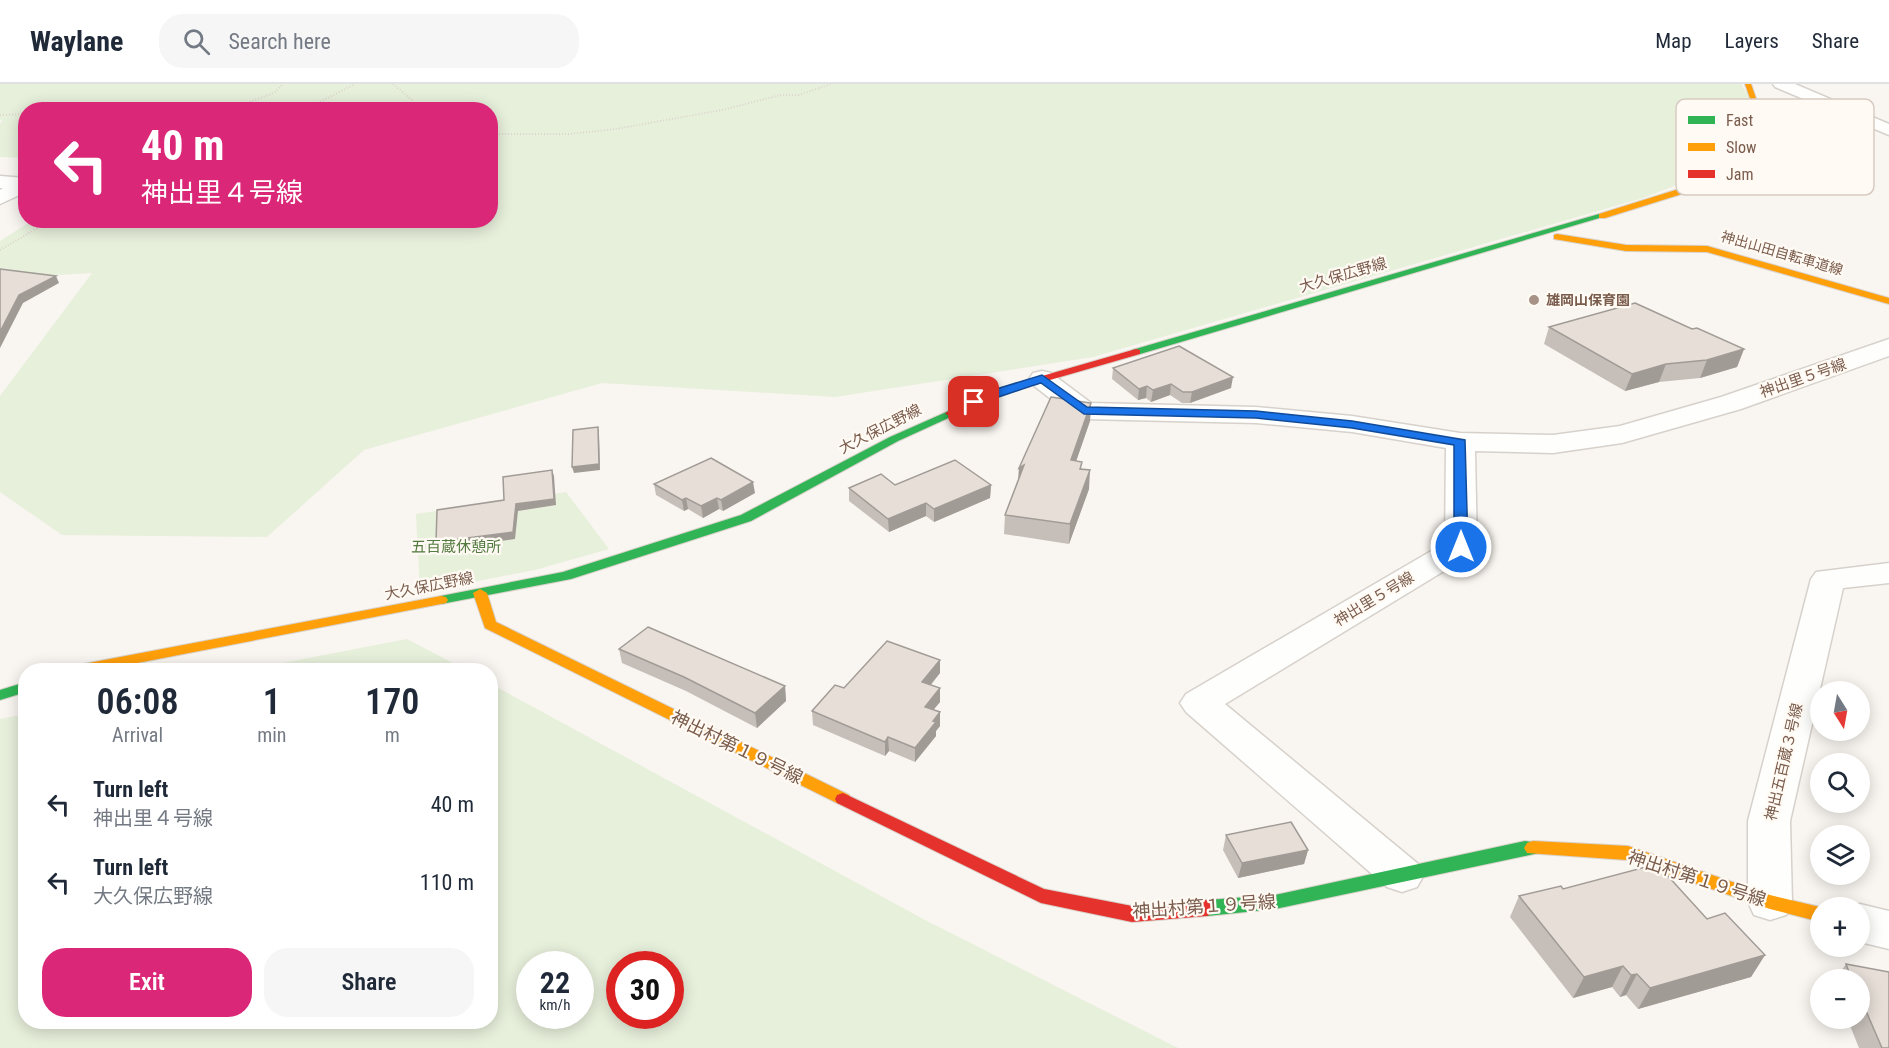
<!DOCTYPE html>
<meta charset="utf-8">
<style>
:root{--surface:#fff;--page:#f6f6f7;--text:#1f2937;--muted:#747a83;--line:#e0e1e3;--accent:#db2777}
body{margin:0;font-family:"Roboto Condensed","Noto Sans JP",sans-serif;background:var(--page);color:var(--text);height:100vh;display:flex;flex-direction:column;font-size:22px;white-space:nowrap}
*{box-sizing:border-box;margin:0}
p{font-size:20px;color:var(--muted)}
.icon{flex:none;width:33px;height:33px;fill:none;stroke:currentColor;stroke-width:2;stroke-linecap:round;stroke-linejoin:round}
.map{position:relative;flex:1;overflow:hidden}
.details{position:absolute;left:18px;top:579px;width:480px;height:366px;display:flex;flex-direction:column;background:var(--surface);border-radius:24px;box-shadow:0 3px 15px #0003}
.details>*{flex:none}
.banner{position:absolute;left:18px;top:18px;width:480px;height:126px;border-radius:24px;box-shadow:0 3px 15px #0003;background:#db2777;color:#fff;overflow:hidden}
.needle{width:39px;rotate:169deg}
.buttons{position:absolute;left:1810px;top:597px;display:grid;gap:12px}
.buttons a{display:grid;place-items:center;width:60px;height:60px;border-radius:50%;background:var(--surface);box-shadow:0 3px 15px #0003;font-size:30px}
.speed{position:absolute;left:516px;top:867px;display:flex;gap:12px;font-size:30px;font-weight:700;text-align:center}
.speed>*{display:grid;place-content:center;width:78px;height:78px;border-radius:50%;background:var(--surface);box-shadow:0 3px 15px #0003;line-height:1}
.speed small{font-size:15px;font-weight:400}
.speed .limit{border:9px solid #d22;background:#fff;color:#111}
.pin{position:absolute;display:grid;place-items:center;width:51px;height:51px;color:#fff;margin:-26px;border-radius:12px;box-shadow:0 3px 9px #0006}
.me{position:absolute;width:66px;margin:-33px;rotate:0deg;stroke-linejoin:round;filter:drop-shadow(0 0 4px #0008)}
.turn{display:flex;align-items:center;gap:21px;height:126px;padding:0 24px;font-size:27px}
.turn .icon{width:78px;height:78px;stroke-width:2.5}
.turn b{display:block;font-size:42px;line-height:51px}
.eta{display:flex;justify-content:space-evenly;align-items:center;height:102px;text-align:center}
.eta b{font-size:36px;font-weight:600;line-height:42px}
.action{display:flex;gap:12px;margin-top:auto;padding:12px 24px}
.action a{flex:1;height:69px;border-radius:24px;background:var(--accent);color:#fff;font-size:24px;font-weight:600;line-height:69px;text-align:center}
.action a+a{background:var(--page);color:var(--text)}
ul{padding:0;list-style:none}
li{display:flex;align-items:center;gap:18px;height:78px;padding:0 24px}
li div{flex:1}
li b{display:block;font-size:22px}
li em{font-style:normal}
header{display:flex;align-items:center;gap:36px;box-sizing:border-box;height:84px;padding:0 30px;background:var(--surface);border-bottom:2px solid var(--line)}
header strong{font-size:28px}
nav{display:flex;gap:33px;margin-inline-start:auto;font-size:21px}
.search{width:420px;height:54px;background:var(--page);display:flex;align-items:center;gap:15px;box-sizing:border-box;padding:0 21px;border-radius:24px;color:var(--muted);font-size:22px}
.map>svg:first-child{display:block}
</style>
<header>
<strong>Waylane</strong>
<div class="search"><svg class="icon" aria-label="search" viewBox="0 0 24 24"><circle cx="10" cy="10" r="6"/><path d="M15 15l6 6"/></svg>Search here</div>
<nav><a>Map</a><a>Layers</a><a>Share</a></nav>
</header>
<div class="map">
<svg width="1889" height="964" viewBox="0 0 1889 964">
<rect width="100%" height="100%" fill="#f9f5f0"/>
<path fill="#e7f0db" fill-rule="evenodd" d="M 0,0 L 1741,0 L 1756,23 L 1729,81 L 1643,114 L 1093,273 L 835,313 L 602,299 L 364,366 L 267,453 L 62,451 L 0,408 L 0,312 L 92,189 L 0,194 L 0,157 L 33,136 L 490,136 L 490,26 L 26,26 L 25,74 L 0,73 L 0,39 L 2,38 L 0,35 Z
M 566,408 L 609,465 L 535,486 L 420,508 L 416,430 Z
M 407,555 L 466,586 L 246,586 Z
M 491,600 L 925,836 L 1178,964 L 0,964 L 0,635 L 25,630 L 26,938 L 490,938 ZM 580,880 L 580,932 L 530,932 L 530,880 ZM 620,880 L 670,880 L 670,932 L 620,932 Z"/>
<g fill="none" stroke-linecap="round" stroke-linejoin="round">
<g stroke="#d7d1cb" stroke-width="3">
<path id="street" d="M 1773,0 L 1795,0 L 1889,40 L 1889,51 L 1775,3 Z
M 0,92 L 26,94 L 26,108 L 0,120 L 0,106 L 3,104 L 0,104 Z
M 1889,255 L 1889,272 L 1741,325 L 1622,359 L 1553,369 L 1475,367 L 1477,463 L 1472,470 L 1225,620 L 1417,779 L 1424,791 L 1417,803 L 1402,808 L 1387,803 L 1186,628 L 1180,619 L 1186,610 L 1445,459 L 1446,364 L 1352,348 L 1256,339 L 1084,335 L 1074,333 L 1033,301 L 1029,295 L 1033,289 L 1042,287 L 1051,289 L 1091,319 L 1256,323 L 1352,332 L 1460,349 L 1553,351 L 1620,342 L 1721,313 Z
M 1889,479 L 1889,499 L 1843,504 L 1790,737 L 1792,818 L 1786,831 L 1770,836 L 1754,831 L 1748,818 L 1748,737 L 1811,495 L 1816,488 Z
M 1860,820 L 1889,827 L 1889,865 L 1860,858 L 1860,824 L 1850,824 Z"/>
</g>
<g stroke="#d9d2cb" stroke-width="2">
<path id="fast" d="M 1599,130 L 1606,132 L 1140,270 L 1132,270 L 1131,268 L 1132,266 Z
M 951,326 L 955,327 L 955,331 L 898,357 L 751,437 L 571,495 L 441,520 L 434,516 L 441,512 L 563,488 L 741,431 L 890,353 Z
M 26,598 L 26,608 L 0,616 L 0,606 Z
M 1525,757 L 1539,759 L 1542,764 L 1539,769 L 1275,825 L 1207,832 L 1201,829 L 1198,824 L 1201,819 L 1207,816 L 1275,811 Z"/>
</g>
<g stroke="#d9d2cb" stroke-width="2">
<path id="slow" d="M 1745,0 L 1751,0 L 1759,23 L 1766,54 L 1742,87 L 1720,98 L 1605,134 L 1599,134 L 1599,130 L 1714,94 L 1736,83 L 1758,54 L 1753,23 Z
M 1557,150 L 1626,161 L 1707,162 L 1889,214 L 1889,220 L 1707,168 L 1626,167 L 1554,155 L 1554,151 Z
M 480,505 L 487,509 L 496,538 L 849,711 L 851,715 L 849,719 L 843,721 L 837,719 L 485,544 L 473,509 Z
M 441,512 L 446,513 L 448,516 L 446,519 L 101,586 L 71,586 L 73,582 L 78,581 Z
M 1533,757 L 1628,762 L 1770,811 L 1824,824 L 1821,824 L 1821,838 L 1770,825 L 1627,776 L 1527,769 L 1524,764 L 1527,759 Z"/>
</g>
<g stroke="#d9d2cb" stroke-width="2">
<path id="jam" d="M 1136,265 L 1140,266 L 1140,270 L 998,311 L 955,331 L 947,331 L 945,329 L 990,307 Z
M 843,709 L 1044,805 L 1132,822 L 1207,816 L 1213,819 L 1216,824 L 1213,829 L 1207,832 L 1132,838 L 1041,819 L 837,719 L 835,715 L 837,711 Z"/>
</g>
<path stroke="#dcd5d0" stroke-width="2" stroke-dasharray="1 2" stroke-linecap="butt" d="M 393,0 L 412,16 L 414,25 L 418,26
M 227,26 L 274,9 L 283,0
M 304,26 L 355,0
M 0,31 L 26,30
M 490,50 L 569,50 L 616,45 L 722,26 L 780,11 L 799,11 L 831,0
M 0,166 L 51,136"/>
<use href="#street" fill="#fefefd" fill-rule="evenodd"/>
<use href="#fast" fill="#30b455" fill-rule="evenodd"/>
<use href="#slow" fill="#ff9f0a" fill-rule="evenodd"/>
<use href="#jam" fill="#e5322d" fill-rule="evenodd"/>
</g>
<path fill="#c6bfb9" d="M 1549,243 L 1692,245 L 1744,265 L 1737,283 L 1700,294 L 1659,298 L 1625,307 L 1544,260 Z
M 1113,284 L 1231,304 L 1190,319 L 1182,319 L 1170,311 L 1151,318 L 1146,314 L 1138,316 L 1112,295 Z
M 1091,319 L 1090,337 L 1076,377 L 1082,385 L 1089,405 L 1069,460 L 1004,450 L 1005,431 L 1018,396 L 1019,384 Z
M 654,400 L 755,409 L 723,427 L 719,425 L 703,434 L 688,425 L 684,427 L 656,411 Z
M 895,401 L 991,401 L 990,414 L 934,438 L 926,432 L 889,448 L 849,417 L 849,404 Z
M 619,565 L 785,602 L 786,617 L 757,644 L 686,607 L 622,579 Z
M 940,589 L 931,601 L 940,618 L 933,626 L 940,628 L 940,642 L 936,647 L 936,652 L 915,678 L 889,667 L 885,672 L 813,641 L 812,627 L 844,604 Z
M 1226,751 L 1308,766 L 1304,780 L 1238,794 L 1223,766 Z
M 1563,805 L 1707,835 L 1765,871 L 1751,893 L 1638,925 L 1626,911 L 1620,913 L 1612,903 L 1573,914 L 1510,833 L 1519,812 Z
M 1846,880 L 1889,888 L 1889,964 L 1859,964 L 1847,934 L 1860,934 L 1860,896 L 1835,896 Z"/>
<path fill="#a19b96" d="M 56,192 L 59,199 L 23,219 L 0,264 L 0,248 L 19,211 Z
M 1744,265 L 1737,283 L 1700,294 L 1707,276 Z
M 1666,280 L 1659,298 L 1625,307 L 1632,290 Z
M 1233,293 L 1231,304 L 1190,319 L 1192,308 Z
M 1171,300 L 1170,311 L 1151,318 L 1153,306 Z
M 1147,302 L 1146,314 L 1138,316 L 1139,305 Z
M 1091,319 L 1090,337 L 1070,395 L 1071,376 Z
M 598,343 L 599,350 L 600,386 L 574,389 L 572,383 Z
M 1024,381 L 1018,402 L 1019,384 Z
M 552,386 L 554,392 L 556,421 L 518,427 L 515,455 L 438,465 L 436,458 Z
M 1090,386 L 1089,405 L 1069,460 L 1070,440 Z
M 753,398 L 755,409 L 723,427 L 721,416 Z
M 991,401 L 990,414 L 934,438 L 934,425 Z
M 686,414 L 688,425 L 684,427 L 682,416 Z
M 717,414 L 719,425 L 703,434 L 701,422 Z
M 926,419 L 926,432 L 889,448 L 888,435 Z
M 940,576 L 940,589 L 922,611 L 922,598 Z
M 785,602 L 786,617 L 757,644 L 755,629 Z
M 940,604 L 940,618 L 925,636 L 925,623 Z
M 940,628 L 940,642 L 936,647 L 936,652 L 915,678 L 915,664 Z
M 888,653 L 889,667 L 885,672 L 885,658 Z
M 1308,766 L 1304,780 L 1238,794 L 1242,779 Z
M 1765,871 L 1751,893 L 1638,925 L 1650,904 Z
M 1623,882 L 1612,903 L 1573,914 L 1584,893 Z
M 1637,890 L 1626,911 L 1620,913 L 1631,891 Z"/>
<path fill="#e6ded7" stroke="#a19b96" stroke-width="1.5" d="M 0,185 L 56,192 L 19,211 L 0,248 Z
M 1635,219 L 1692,245 L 1697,244 L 1744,265 L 1707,276 L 1666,280 L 1632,290 L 1549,243 Z
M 1179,262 L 1233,293 L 1192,308 L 1183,308 L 1171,300 L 1153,306 L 1147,302 L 1139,305 L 1113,284 Z
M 1051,313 L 1091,319 L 1071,376 L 1082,378 L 1080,385 L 1090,386 L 1070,440 L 1005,431 L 1024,381 L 1019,384 Z
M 598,343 L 599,380 L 572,383 L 573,346 Z
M 711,374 L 753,398 L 721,416 L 717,414 L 701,422 L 686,414 L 682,416 L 654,400 Z
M 955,376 L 991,401 L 934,425 L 926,419 L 888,435 L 849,404 L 881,390 L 895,401 Z
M 552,386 L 554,415 L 516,420 L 513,448 L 436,458 L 437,426 L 504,416 L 503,393 Z
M 648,543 L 785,602 L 755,629 L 684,593 L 619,565 Z
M 887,557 L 940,576 L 922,598 L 940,604 L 925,623 L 940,628 L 933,637 L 936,638 L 915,664 L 888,653 L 885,658 L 812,627 L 835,601 L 844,604 Z
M 1291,738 L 1308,766 L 1242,779 L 1226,751 Z
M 1657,780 L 1707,835 L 1725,829 L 1765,871 L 1650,904 L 1637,890 L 1631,891 L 1623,882 L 1584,893 L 1519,812 L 1561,802 L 1563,805 Z
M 1846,880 L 1889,888 L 1889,964 L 1882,964 L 1860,913 L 1860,896 L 1852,896 Z"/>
<path fill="#1a73e8" stroke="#114b97" stroke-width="1.5" d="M 1042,291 L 1087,323 L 1256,327 L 1352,337 L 1465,356 L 1468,463 L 1461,467 L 1454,463 L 1454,361 L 1352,344 L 1256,334 L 1084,330 L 1041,299 C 1029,302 976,322 970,321 L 968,318 L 990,307 Z"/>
<circle fill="#a69286" stroke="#fffaf3" stroke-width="2" cx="1534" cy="216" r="6"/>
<g text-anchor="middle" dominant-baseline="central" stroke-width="4.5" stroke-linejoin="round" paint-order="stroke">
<g font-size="14" fill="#7a5c4d" stroke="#fffaf3">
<text transform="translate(1782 169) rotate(16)">神出山田自転車道線</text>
</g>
<g font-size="14" font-weight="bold" fill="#7a5c4d" stroke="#fffaf3" text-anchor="start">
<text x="1546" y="216">雄岡山保育園</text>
</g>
<g font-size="15" fill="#7a5c4d" stroke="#fffaf3">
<text transform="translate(1343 191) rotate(-16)">大久保広野線</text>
<text transform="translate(1803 294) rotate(-19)">神出里５号線</text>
<text transform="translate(880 345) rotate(-27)">大久保広野線</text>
<text transform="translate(429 502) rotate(-11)">大久保広野線</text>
<text transform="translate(1374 515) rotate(-31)">神出里５号線</text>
<text transform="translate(1784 678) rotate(-77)">神出五百蔵３号線</text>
</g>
<g font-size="15" fill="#537a41" stroke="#fffaf3">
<text x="456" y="463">五百蔵休憩所</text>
</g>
<g font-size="18" fill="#7a5c4d" stroke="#fffaf3">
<text transform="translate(737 663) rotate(26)">神出村第１９号線</text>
<text transform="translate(1697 794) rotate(18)">神出村第１９号線</text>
<text transform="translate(1204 822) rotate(-4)">神出村第１９号線</text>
</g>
</g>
<rect x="1676" y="15" width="198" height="96" rx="9" fill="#fffaf3" stroke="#d7cbc1" stroke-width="1.5"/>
<rect x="1688" y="32" width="27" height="8" fill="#30b455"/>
<rect x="1688" y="59" width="27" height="8" fill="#ff9f0a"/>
<rect x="1688" y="86" width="27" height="8" fill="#e5322d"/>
<g font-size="16" fill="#7a5c4d">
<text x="1726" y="42">Fast</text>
<text x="1726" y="69">Slow</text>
<text x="1726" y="96">Jam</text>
</g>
</svg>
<div class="buttons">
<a><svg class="needle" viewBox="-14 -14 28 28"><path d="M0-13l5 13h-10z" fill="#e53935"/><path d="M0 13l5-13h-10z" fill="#747a83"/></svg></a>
<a><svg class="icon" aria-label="search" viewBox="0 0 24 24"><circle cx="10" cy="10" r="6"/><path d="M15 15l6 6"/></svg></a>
<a><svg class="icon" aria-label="layers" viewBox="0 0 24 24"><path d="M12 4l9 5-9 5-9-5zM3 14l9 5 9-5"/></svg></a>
<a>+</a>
<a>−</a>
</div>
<div class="speed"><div>22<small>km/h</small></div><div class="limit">30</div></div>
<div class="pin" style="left:974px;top:318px;background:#d93025"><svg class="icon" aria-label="arrive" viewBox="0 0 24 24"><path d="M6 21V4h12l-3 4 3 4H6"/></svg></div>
<svg class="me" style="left:1461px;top:463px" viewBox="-20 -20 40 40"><circle r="17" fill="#1a73e8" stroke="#fff" stroke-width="3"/><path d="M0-11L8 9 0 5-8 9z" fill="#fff"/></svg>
<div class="banner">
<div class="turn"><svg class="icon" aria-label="left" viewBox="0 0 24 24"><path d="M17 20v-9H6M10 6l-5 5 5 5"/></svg><div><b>40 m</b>神出里４号線</div></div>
</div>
<section class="details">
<div class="eta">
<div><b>06:08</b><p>Arrival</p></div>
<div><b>1</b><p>min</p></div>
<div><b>170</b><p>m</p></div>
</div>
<ul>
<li><svg class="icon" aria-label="left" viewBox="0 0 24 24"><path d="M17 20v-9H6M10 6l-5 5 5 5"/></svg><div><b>Turn left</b><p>神出里４号線</p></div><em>40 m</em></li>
<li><svg class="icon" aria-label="left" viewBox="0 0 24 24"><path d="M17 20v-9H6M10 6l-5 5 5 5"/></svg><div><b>Turn left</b><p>大久保広野線</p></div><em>110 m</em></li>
</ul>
<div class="action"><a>Exit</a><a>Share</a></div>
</section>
</div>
